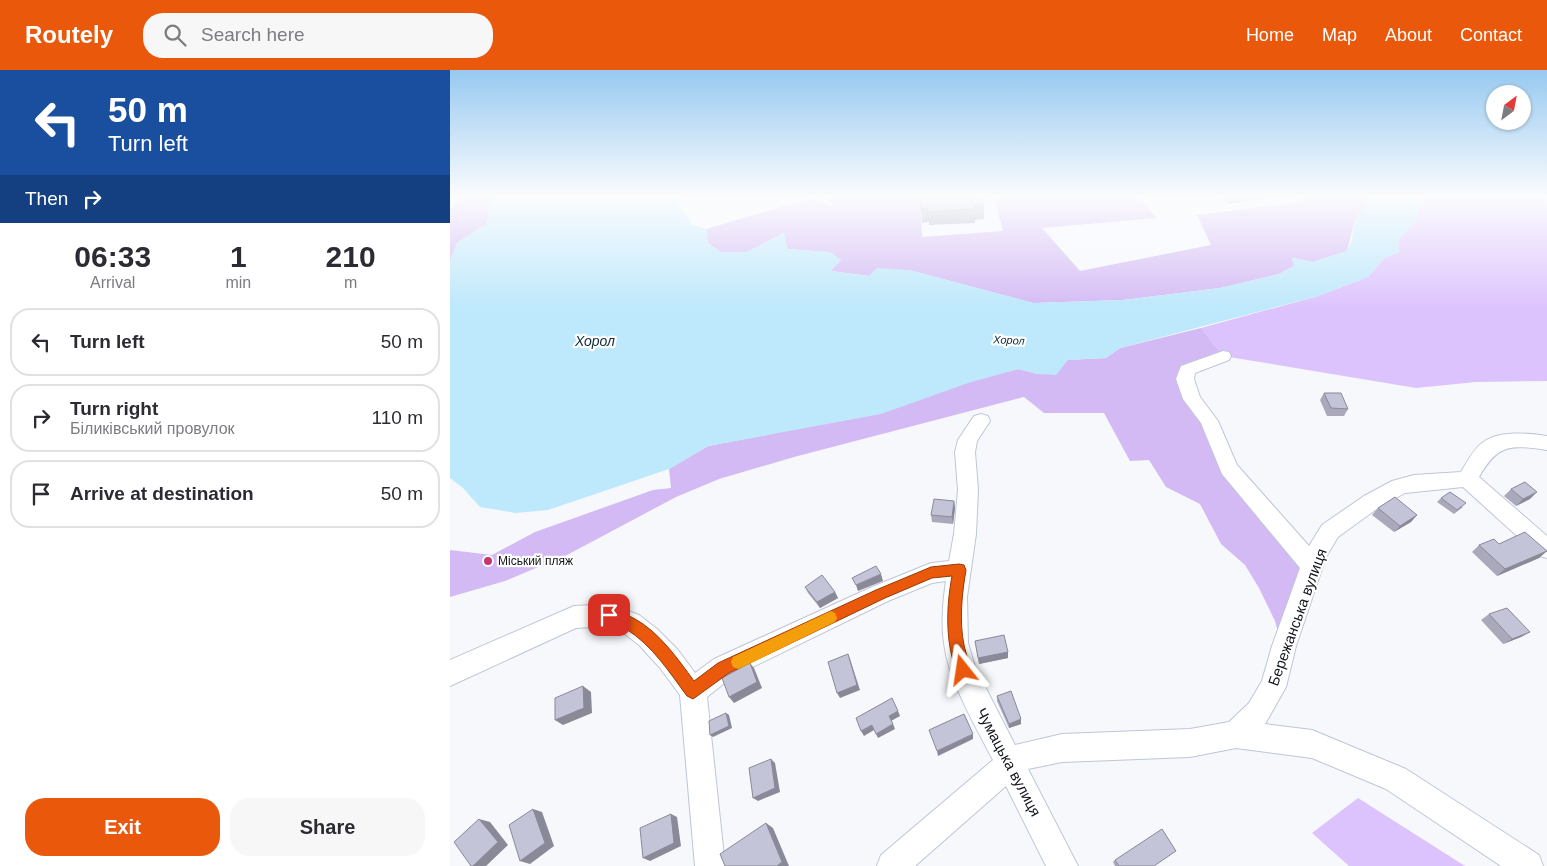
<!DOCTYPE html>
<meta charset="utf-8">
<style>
:root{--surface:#fff;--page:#f7f7f7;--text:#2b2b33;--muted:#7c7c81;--line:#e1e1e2;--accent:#ea580c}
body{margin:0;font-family:Arial,sans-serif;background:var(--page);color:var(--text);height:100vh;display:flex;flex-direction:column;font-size:19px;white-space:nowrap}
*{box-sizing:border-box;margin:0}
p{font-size:16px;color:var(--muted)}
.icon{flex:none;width:28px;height:28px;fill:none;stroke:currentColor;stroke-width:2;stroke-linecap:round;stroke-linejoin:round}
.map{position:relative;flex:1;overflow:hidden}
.side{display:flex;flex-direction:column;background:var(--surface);width:450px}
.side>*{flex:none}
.guide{background:#1a4fa0;color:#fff;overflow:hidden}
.needle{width:32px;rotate:32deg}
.buttons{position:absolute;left:1036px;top:15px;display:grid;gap:10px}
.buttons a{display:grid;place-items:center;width:45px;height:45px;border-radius:50%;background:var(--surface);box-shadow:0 1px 4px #0004;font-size:25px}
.pin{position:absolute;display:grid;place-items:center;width:42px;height:42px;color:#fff;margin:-21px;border-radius:10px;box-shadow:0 2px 8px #0006}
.me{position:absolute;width:55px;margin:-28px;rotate:345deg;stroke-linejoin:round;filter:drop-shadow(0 0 4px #0008)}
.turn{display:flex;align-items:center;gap:18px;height:105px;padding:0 25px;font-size:22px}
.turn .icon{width:65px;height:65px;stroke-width:2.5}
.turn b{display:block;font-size:35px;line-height:42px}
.then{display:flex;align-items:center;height:48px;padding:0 25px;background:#0003;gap:10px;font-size:19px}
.eta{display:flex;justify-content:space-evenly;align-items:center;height:85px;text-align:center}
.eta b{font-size:30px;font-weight:700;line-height:35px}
.cta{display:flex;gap:10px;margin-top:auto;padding:10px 25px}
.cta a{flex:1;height:58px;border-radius:20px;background:var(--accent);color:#fff;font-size:20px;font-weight:700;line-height:58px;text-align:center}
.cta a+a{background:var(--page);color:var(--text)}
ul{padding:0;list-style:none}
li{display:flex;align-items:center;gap:15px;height:68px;margin:0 10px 8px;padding:0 15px;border:2px solid var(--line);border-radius:20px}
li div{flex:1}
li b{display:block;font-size:19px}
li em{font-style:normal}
header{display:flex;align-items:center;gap:30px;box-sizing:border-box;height:70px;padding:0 25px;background:var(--accent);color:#fff}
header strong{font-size:24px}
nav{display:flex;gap:28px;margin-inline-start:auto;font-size:18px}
.search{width:350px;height:45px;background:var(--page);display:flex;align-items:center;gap:12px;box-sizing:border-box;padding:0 18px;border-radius:20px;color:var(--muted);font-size:19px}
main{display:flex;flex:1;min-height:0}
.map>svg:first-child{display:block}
</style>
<header>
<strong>Routely</strong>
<div class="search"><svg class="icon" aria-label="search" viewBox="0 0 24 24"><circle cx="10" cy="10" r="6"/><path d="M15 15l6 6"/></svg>Search here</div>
<nav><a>Home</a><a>Map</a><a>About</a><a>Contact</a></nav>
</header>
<main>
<section class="side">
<div class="guide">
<div class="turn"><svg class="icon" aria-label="left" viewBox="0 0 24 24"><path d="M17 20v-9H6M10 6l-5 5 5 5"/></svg><div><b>50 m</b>Turn left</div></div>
<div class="then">Then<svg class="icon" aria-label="right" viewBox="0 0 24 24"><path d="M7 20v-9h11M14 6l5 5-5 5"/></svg></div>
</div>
<div class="eta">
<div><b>06:33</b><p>Arrival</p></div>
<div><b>1</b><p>min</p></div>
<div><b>210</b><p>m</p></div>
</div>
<ul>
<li><svg class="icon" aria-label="left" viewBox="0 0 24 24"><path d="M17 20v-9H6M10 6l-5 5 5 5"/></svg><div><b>Turn left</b></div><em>50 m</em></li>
<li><svg class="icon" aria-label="right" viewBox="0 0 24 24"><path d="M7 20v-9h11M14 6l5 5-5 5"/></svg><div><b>Turn right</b><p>Біликівський провулок</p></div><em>110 m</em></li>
<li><svg class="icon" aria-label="arrive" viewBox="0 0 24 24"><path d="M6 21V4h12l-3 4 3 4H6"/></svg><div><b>Arrive at destination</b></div><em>50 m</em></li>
</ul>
<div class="cta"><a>Exit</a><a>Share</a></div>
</section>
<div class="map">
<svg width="1097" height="796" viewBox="0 0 1097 796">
<rect width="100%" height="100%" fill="#f6f8fc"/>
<path fill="#ddc3fd" d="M 971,127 L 1097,127 L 1097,311 L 1026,312 L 966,318 L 773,286 L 751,258 L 868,226 L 918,207 L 934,188 L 949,182 L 948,169 L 966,152 Z
M 908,728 L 1015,796 L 899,796 L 862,763 Z"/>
<path fill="#d4baf4" d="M 12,127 L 47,127 L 40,135 L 37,154 L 8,172 L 0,190 L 0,139 Z
M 375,127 L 470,127 L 472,167 L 553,161 L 544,127 L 688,127 L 707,148 L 592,158 L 630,201 L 761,175 L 747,145 L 853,132 L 846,127 L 922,127 L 905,150 L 897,181 L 863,192 L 842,188 L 844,196 L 829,204 L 770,218 L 673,230 L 583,233 L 459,200 L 420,206 L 380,201 L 391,190 L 379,182 L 337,179 L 334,163 L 297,182 L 270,182 L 258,173 L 256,159 L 359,129 L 383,136 Z
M 751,258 L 773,286 L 737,300 L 779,399 L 862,496 L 833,581 L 825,551 L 809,518 L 795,495 L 771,474 L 750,434 L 716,417 L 699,390 L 680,391 L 654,343 L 594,343 L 574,327 L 344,387 L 269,409 L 226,427 L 117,485 L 55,511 L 0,527 L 0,480 L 42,485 L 85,462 L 203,420 L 221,418 L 219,399 L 258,376 L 317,365 L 568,299 L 588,304 L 617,290 L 656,288 L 670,278 Z"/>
<path fill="#bee8fb" d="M 47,127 L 225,127 L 242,155 L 256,159 L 258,173 L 270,182 L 297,182 L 335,163 L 337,179 L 380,182 L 391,190 L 381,201 L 419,206 L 427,198 L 459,200 L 584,233 L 673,230 L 770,218 L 829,204 L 844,196 L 842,188 L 863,192 L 897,181 L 902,170 L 905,150 L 922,127 L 971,127 L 966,152 L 948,169 L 949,182 L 934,188 L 918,207 L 868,226 L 670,278 L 656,288 L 618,290 L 606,305 L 588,304 L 568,299 L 518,313 L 431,344 L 258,376 L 219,399 L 98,440 L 66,443 L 30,437 L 13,418 L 0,408 L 0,190 L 8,172 L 37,154 L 40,135 Z"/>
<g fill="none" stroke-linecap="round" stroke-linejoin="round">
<g stroke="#bdc6d9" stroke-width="2">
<path id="minor" d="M 773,281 L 779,282 L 781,286 L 779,290 L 745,303 L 744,309 L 750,327 L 768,351 L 787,395 L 859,476 L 872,455 L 914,426 L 942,411 L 964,405 L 1011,402 C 1017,392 1023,380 1032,373 C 1048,360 1077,363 1097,366 L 1097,380 C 1061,375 1048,373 1029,407 L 1097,466 L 1097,488 L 1089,486 L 1013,417 L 955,423 L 928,438 L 888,467 L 876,487 L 846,576 L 836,617 L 815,654 L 862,660 L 956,699 L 1089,785 L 1093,796 L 1051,796 L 936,719 L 862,688 L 786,678 L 740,687 L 612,692 L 578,699 L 628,796 L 596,796 L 556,716 L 465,796 L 427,796 L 431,785 L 543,690 C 526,657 498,610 494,573 C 491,553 493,531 496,511 L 482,513 L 438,531 L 282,607 L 257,627 L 275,796 L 245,796 L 230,625 L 210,598 L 189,575 L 171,561 L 159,556 L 126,558 L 0,616 L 0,590 L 124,536 L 159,534 L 189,545 L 207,559 L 228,580 L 245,603 L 264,589 L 422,517 L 481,493 L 499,491 L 504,464 L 508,420 L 505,382 L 508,370 L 524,346 L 531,344 L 538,346 L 540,351 L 527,371 L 525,382 L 528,420 L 526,464 L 517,527 L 518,573 L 525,597 L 565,675 L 612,664 L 740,659 L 779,652 L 799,633 L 812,611 L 822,576 L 850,498 L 772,404 L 751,353 L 733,329 L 726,309 L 731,296 Z"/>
</g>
<use href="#minor" fill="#fff" fill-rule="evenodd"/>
</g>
<path fill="#a9a9bb" d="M 470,127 L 534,136 L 534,149 L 525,150 L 525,153 L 479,155 L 479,152 L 472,153 Z
M 770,127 L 824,127 L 778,134 Z
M 874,323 L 898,339 L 894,346 L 877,346 L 870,330 Z
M 1061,419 L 1080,429 L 1066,436 L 1054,426 Z
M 991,428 L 1013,437 L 1004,444 L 987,432 Z
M 504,431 L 505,438 L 503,454 L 482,452 L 481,445 Z
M 928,438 L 967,445 L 961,452 L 944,462 L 922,445 Z
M 1049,474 L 1097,481 L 1089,488 L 1047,506 L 1022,482 L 1029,475 Z
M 355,517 L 385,522 L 388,528 L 370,538 L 358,523 Z
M 1039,544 L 1080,562 L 1071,567 L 1053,574 L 1031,550 Z
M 525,571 L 558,582 L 558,588 L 529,594 Z
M 547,626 L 571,654 L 559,658 L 547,631 Z
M 665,790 L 704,796 L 665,796 L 663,792 Z"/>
<path fill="#898998" d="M 781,127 L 824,127 L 778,134 Z
M 1087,422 L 1080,429 L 1066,436 L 1073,429 Z
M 504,431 L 505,438 L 503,454 L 502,447 Z
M 967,445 L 961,452 L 944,462 L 950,456 Z
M 1097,481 L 1089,488 L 1047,506 L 1055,499 Z
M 431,504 L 433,511 L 408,521 L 406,515 Z
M 385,522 L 388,528 L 370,538 L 367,532 Z
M 1080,562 L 1071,567 L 1053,574 L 1062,569 Z
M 558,582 L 558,588 L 529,594 L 528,588 Z
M 398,584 L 400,589 L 410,620 L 390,628 L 387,623 Z
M 300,593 L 304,598 L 312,618 L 284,633 L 279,627 Z
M 133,616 L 141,622 L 142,643 L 113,655 L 105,650 Z
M 448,641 L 450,646 L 441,651 L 439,646 Z
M 276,643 L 279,645 L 282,658 L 263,667 L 260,665 Z
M 571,649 L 571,654 L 559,658 L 559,654 Z
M 443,654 L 445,659 L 428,668 L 426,664 Z
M 422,655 L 424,660 L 414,666 L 411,661 Z
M 523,664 L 523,669 L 488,686 L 487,681 Z
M 321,689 L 325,693 L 330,722 L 308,731 L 303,728 Z
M 83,739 L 92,742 L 104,776 L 80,794 L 70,791 Z
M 221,744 L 227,747 L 231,776 L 200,791 L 193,788 Z
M 29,749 L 40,752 L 58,775 L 36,796 L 23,796 Z
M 316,753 L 323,758 L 339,796 L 327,796 Z"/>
<path fill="#c4c4d9" stroke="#898998" d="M 470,127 L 532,127 L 534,136 L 524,136 L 525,139 L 478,142 L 477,139 L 471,139 Z
M 874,323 L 891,323 L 898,339 L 881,338 Z
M 1075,412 L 1087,422 L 1073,429 L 1061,419 Z
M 1000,422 L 1016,433 L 1007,440 L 991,428 Z
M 945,427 L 967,445 L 950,456 L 928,438 Z
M 484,429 L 504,431 L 502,447 L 481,445 Z
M 1075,462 L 1097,481 L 1055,499 L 1029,475 L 1044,469 L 1049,474 Z
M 426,496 L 431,504 L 406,515 L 402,508 Z
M 372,505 L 385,522 L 367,532 L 355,517 Z
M 1057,538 L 1080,562 L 1062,569 L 1039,544 Z
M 554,565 L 558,582 L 528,588 L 525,571 Z
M 398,584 L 407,615 L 387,623 L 378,592 Z
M 300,593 L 307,612 L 279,627 L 272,608 Z
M 133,616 L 134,638 L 105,650 L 105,628 Z
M 561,621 L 571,649 L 559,654 L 547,626 Z
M 442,628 L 448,641 L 439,646 L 443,654 L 426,664 L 422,655 L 411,661 L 406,648 Z
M 276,643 L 279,656 L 260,665 L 259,651 Z
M 514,644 L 523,664 L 487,681 L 479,660 Z
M 321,689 L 325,718 L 303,728 L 299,698 Z
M 83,739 L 95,773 L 70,791 L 59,755 Z
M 221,744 L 224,773 L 193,788 L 190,758 Z
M 29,749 L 48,772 L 23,796 L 21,796 L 4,772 Z
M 316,753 L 332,792 L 327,796 L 275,796 L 270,784 Z
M 712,759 L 726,781 L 704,796 L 669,796 L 665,790 Z"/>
<linearGradient id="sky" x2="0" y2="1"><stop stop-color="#97c9f0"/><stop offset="0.53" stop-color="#fbfcfe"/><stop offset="1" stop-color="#fbfcfe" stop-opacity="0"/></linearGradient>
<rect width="1097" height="239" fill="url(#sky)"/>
<path fill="#ea580c" stroke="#983908" d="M 509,494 L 514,495 L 516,500 C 512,523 509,551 514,575 C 516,585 522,596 518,605 L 513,607 L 508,605 C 495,575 496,538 502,506 L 482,508 L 435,528 L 279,603 L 243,629 L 237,626 C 220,603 202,575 176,559 C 170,555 161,553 154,550 L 152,545 L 154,541 L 159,539 C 167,542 177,544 185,549 C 209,562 228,589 244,611 L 268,593 L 426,520 L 481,497 Z"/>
<path fill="#f59e0b" d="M 381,541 L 385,543 L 387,548 L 385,552 L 293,597 L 288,599 L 283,597 L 281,592 L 283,587 Z"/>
<circle fill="#c3376a" stroke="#fff" stroke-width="2" cx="38" cy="491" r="5"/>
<g text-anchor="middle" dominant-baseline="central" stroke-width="4.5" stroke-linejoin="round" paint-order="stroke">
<g font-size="11" font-style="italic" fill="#0c2e3b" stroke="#fff">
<text transform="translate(559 270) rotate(3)">Хорол</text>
</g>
<g font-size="12" fill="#12151b" stroke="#fff" text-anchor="start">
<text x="48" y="491">Міський пляж</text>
</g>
<g font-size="14" font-style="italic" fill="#0c2e3b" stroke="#fff">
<text x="145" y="271">Хорол</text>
</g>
<g font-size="15" fill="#12151b" stroke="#fff">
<text transform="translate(847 547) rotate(-70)">Бережанська вулиця</text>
<text transform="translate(559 692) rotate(62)">Чумацька вулиця</text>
</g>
</g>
</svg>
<div class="buttons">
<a><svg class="needle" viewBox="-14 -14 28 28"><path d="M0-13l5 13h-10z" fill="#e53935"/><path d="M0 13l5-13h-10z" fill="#7c7c81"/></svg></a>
</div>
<div class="pin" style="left:159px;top:545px;background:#d93025"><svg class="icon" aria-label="arrive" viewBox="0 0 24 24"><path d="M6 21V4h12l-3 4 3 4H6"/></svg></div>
<svg class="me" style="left:513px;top:600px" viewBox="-20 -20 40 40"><path d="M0-17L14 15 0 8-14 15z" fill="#ea580c" stroke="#fff" stroke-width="4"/></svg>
</div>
</main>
